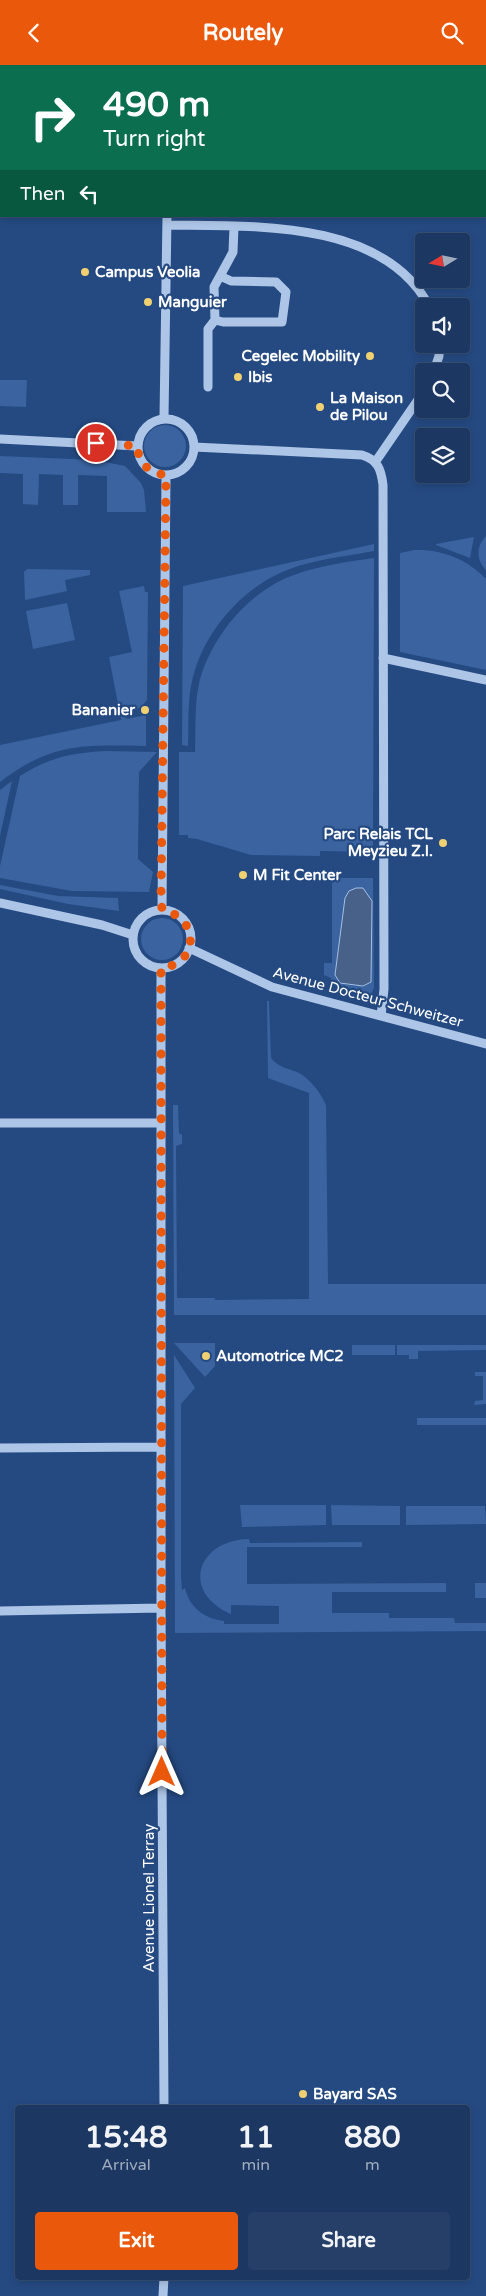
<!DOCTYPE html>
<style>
:root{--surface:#1c3862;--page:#253f68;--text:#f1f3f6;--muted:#a0acbe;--line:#3a5277;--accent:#ea580c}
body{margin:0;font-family:"Varela Round",sans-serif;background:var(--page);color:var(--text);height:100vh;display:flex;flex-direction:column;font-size:19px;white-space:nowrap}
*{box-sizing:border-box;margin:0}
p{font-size:16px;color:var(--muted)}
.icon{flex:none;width:28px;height:28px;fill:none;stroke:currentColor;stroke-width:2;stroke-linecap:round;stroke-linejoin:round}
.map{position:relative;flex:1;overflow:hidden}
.details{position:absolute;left:15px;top:2040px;width:455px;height:175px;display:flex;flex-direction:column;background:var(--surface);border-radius:5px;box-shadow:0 2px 8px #0003,0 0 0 1px var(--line)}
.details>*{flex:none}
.top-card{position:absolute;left:0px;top:0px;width:486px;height:152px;box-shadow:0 2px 8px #0003,0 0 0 1px var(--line);background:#0b6e4f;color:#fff;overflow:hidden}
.needle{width:32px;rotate:260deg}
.tools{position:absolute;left:415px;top:168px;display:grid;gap:10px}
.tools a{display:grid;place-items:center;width:55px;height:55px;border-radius:5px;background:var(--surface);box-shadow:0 2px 8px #0003,0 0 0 1px var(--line);font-size:25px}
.pin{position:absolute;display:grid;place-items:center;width:42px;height:42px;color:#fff;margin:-21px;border:2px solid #fff;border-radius:50%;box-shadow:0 1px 5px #0007}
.me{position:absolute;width:55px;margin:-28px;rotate:0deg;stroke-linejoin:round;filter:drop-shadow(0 0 4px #0008)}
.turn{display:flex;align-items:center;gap:18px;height:105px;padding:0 20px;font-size:22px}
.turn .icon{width:65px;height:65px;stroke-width:2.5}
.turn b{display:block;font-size:35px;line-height:42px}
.then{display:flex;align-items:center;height:48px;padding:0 20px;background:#0003;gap:10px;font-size:19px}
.eta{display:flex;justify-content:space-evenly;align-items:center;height:85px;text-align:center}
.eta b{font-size:30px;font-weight:800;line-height:35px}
.button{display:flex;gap:10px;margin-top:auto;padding:10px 20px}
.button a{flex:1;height:58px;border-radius:5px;background:var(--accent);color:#fff;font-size:20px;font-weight:800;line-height:58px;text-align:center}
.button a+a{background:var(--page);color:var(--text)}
header{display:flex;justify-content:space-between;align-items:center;height:65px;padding:0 20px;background:var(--accent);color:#fff;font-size:22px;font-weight:800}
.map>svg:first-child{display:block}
</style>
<header><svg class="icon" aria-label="back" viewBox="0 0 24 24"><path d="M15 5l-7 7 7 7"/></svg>Routely<svg class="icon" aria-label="search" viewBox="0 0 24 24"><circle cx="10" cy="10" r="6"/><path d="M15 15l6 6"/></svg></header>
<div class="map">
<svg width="486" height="2231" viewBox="0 0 486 2231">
<rect width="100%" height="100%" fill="#254a82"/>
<path fill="#3a639f" d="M 0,315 L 27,315 L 26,342 L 0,341 Z
M144 381a21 21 0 1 1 42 0a21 21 0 1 1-42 0Z
M 0,391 L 95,395 L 125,401 L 141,418 L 144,425 L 146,447 L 107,447 L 107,411 L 78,410 L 78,440 L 63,440 L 63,410 L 39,409 L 38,440 L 23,439 L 23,409 L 0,408 Z
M 486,471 L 486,505 C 476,495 476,481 486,471 Z
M 474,472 L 470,493 L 436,480 L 436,479 Z
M 374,479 L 374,486 C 342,492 307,495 278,509 C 238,528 204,569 193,612 C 187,634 189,659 188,681 L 182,680 L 183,521 Z
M 414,485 C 442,484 467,494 486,514 L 486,605 L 400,587 L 400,488 Z
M 374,493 L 373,787 L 320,786 L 320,791 L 251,790 L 197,774 L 188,773 L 188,770 L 179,770 L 179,687 L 195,687 C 196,663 194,638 200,614 C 213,570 248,528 291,511 C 317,501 346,497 374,493 Z
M 27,504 L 90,505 L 90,510 L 65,515 L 67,526 L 25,535 L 24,507 Z
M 144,521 L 145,527 L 148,527 L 147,635 L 141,642 L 129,648 L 126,654 L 146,650 L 146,681 C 84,680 52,677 0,717 L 0,680 L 121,655 L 109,592 L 132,587 L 119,526 Z
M 67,538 L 75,575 L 33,584 L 26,546 Z
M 106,686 L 157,687 L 139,707 L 138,794 L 153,807 L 149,827 L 72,826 L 0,813 L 0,801 L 20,711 C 50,692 71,688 106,686 Z
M 12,716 L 0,771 L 0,725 Z
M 332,813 L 373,813 L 374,923 L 371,929 L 330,919 L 331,913 L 324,910 L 324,898 L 332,898 Z
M 0,820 L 58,831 L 118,833 L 119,846 L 68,839 L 0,824 Z
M141 874a21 21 0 1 1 42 0a21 21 0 1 1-42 0Z
M 267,936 L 269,936 L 271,993 C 279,1003 288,1003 299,1008 C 309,1013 323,1030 326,1041 L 328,1219 L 486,1219 L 486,1250 L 174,1250 L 173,1040 L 178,1040 L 179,1068 L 182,1070 L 182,1079 L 176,1081 L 177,1233 L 215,1233 L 215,1235 L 309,1234 L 309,1028 L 268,1013 Z
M 174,1278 L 215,1278 L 215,1301 L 205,1312 Z
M 352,1280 L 395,1280 L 395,1290 L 352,1290 Z
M 397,1280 L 486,1280 L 486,1285 L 418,1286 L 418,1294 L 409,1294 L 409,1290 L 397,1290 Z
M 174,1290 L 195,1323 L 181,1339 L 181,1512 L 182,1525 L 185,1523 C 189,1542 205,1554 224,1556 L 224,1559 L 279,1559 L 279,1541 L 231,1540 L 231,1549 C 180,1527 197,1475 249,1474 L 250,1478 L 362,1477 L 362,1482 L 247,1482 L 247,1519 L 446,1518 L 446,1527 L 332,1527 L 332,1548 L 389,1548 L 389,1553 L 454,1553 L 455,1558 L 486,1558 L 486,1566 L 175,1568 Z
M 475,1307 L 486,1307 L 486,1339 L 474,1340 L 475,1336 L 483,1335 L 483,1311 L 475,1311 Z
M 417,1353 L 486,1353 L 486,1360 L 417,1360 Z
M 326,1440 L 326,1460 L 242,1462 L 240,1440 Z
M 331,1440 L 400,1441 L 400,1460 L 332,1460 Z
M 406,1441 L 485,1441 L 486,1459 L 406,1460 Z
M 475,1518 L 486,1518 L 486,1533 L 475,1533 Z"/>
<path fill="#476189" stroke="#a2bfe7" d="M 356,823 L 363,823 L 372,836 L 371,917 L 363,921 L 340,918 L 335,910 L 345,833 L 349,826 Z"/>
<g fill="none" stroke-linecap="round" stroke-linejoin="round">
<path stroke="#adc5e7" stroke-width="9" d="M 170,1 L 170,0
M 167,160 C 251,161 383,154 429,241
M 215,255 L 223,257 L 282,257 L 286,227 L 276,217 L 231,216 L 220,211
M 434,306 L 439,291 L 439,279
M 208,322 L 208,264 L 215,255 L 214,222 L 233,187 L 234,161
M 164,353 L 167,151
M138 382a28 28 0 1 1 56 0a28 28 0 1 1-56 0Z
M 0,374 L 137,381
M 194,382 L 362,390 C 378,395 381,404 383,420 L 384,924 L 381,951
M 376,396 L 424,326
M 383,593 L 486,615
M 0,838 L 102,860 L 133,870
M 162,845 L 166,410
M133 874a29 29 0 1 1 58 0a29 29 0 1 1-58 0Z
M 189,883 L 272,922 L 486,979
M 161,903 L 161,1543 L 164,2042
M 0,1058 L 161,1058
M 0,1383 L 161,1382
M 0,1546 L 161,1543
M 163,2231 L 164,2212"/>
<path stroke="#eff4fd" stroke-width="12" d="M 462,0 L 469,1
M 485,4 L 486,4"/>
</g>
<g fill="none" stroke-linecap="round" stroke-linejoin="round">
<path stroke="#ea580c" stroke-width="9" stroke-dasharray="0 16.2" d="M 96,378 L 137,381 C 139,398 148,408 166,410 L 161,830 L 162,845 C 200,852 200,899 161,903 L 162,1707"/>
</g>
<g fill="#f0d172" stroke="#254a82" stroke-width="2">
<circle cx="85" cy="207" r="5"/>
<circle cx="148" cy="237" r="5"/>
<circle cx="370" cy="291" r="5"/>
<circle cx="238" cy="312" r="5"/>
<circle cx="320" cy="342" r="5"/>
<circle cx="145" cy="645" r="5"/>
<circle cx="443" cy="778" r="5"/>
<circle cx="243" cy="810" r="5"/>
<circle cx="206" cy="1291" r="5"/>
<circle cx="303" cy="2029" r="5"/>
</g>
<g text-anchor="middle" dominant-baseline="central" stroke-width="4.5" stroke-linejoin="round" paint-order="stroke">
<g font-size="15" font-weight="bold" fill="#fff" stroke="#254a82" text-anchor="start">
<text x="95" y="207">Campus Veolia</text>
<text x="158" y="237">Manguier</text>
<text x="360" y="291" text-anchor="end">Cegelec Mobility</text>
<text x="248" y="312">Ibis</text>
<text x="330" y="333">La Maison<tspan x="330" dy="17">de Pilou</tspan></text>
<text x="135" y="645" text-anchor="end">Bananier</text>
<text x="433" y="769" text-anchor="end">Parc Relais TCL<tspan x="433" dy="17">Meyzieu Z.I.</tspan></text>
<text x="253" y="810">M Fit Center</text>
<text x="216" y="1291">Automotrice MC2</text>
<text x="313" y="2029">Bayard SAS</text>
</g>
<g font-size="15" fill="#fff" stroke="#254a82">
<text transform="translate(368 932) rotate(15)">Avenue Docteur Schweitzer</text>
<text transform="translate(149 1833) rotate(-90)">Avenue Lionel Terray</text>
</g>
</g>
</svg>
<div class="tools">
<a><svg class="needle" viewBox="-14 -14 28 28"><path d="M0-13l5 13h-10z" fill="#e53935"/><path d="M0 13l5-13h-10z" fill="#a0acbe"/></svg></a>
<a><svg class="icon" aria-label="sound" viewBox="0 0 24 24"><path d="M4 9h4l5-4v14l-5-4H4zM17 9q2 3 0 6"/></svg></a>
<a><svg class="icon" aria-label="search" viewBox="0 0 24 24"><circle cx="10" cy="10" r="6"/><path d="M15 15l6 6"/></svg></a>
<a><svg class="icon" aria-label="layers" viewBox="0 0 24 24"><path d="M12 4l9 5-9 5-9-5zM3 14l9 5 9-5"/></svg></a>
</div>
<div class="pin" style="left:96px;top:378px;background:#d93025"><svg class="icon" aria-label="arrive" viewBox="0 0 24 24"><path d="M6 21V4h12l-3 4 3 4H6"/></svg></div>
<svg class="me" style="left:162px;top:1707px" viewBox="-20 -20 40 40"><path d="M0-17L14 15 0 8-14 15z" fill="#ea580c" stroke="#fff" stroke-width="4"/></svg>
<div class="top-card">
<div class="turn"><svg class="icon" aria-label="right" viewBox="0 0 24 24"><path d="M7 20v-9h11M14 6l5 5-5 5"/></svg><div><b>490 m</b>Turn right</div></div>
<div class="then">Then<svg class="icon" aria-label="left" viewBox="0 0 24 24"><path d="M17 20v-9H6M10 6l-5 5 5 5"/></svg></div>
</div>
<section class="details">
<div class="eta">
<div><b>15:48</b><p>Arrival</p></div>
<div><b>11</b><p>min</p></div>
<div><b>880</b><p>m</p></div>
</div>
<div class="button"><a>Exit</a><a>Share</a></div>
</section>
</div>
